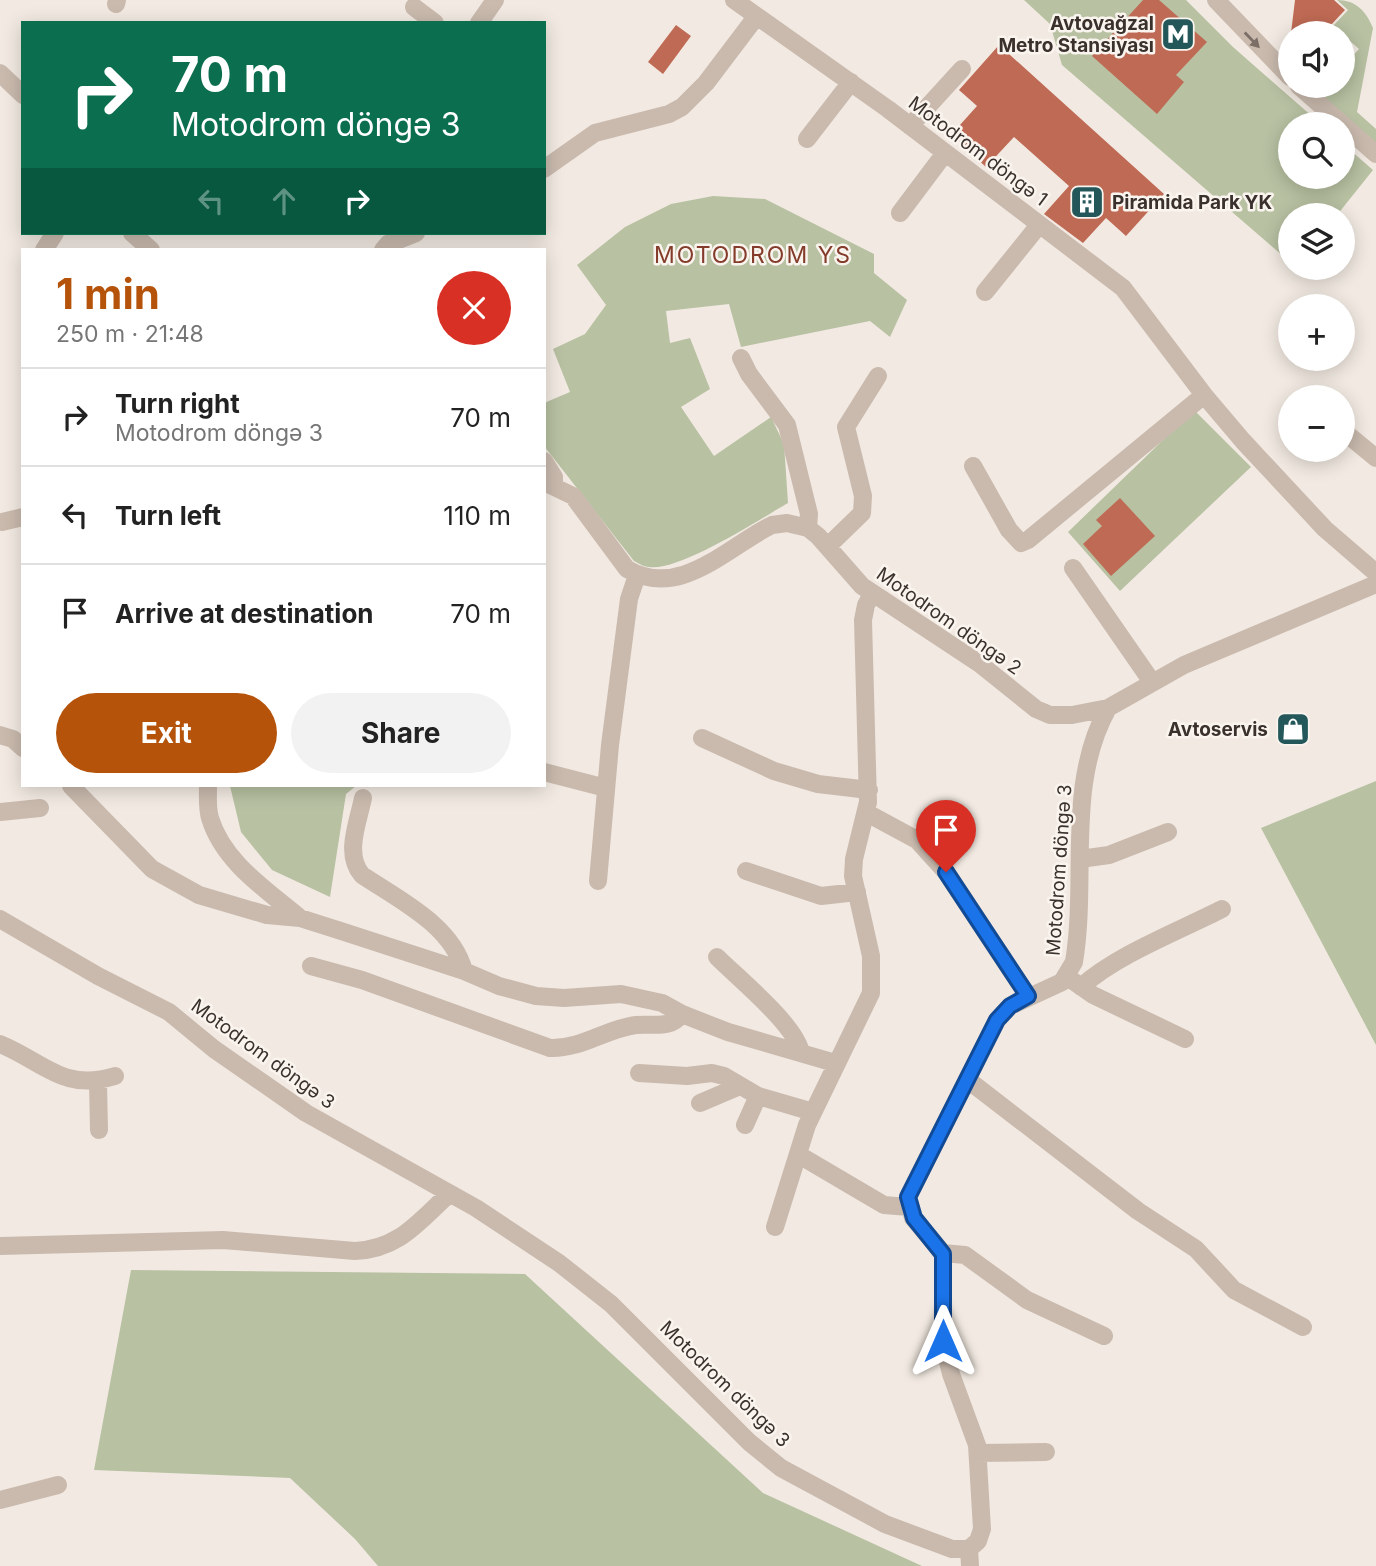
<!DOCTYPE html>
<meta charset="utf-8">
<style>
:root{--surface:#fff;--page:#f2f2f2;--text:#222;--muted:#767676;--line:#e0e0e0;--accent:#b45309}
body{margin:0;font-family:Inter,sans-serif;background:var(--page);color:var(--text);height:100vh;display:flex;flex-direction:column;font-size:26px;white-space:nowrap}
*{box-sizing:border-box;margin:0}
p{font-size:23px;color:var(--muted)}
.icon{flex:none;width:38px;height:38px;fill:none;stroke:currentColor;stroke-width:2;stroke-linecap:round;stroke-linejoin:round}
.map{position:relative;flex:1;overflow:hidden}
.side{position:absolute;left:21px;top:248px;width:525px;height:539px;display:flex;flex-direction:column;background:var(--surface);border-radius:0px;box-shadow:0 4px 18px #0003}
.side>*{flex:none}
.top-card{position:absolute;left:21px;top:21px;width:525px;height:214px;border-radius:0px;box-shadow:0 4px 18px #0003;background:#0b6e4f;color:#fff;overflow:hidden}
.controls{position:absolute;left:1278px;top:21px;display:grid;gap:14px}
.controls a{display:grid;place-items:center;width:77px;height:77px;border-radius:50%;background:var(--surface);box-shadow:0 4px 18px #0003;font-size:35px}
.pin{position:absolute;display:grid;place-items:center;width:60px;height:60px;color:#fff;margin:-72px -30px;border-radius:50% 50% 50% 0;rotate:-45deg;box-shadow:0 0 7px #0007}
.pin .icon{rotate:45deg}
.me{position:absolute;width:77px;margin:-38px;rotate:0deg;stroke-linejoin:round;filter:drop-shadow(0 0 5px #0008)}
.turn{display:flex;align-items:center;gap:24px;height:147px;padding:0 35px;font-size:32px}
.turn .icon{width:91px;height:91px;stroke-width:2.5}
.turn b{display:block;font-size:49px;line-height:60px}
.lanes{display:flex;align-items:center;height:66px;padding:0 35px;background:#0003;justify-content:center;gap:35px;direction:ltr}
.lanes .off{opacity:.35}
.round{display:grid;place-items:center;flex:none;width:74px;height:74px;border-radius:37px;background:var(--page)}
.head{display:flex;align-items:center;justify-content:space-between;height:119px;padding:0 35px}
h1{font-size:42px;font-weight:700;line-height:52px;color:var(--accent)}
.primary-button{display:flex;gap:14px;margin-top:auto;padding:14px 35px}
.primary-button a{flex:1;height:80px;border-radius:42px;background:var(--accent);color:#fff;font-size:28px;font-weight:700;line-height:80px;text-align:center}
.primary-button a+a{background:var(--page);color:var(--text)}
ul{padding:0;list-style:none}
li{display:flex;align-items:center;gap:21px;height:98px;padding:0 35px;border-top:2px solid var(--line)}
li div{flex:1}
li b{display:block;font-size:26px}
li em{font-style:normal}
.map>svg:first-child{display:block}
</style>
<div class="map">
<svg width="1376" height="1566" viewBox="0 0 1376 1566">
<rect width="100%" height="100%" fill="#f2eae2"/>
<path fill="#b8c1a2" d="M 1024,0 L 1186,0 L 1233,47 L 1321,124 L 1290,124 L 1290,177 L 1342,177 L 1342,143 L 1373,170 L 1337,215 L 1290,215 L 1290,262 L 1062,65 L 1050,24 Z
M 1337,0 C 1356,0 1366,11 1373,28 L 1357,112 L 1376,129 L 1376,144 L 1319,93 L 1325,86 L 1342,86 L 1342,67 L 1359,49 L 1333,26 L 1348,10 Z
M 713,196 L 765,199 L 874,254 L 874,273 L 907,300 L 890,337 L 870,321 L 741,347 L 729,304 L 666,311 L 670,343 L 690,338 L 710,389 L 681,407 L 714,456 L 771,417 L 784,444 L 788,503 C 760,519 679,572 649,567 C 644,567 638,563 634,561 L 544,446 L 544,403 L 570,392 L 553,349 L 585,334 L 606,305 L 577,265 L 625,227 L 671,204 Z
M 1194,410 L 1251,467 L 1120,591 L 1068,532 Z
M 1376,781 L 1376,1045 L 1261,828 Z
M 230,786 L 356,786 L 346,794 L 330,897 L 272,870 L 241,832 Z
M 131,1270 L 525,1274 L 763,1493 L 922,1566 L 378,1566 L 355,1539 L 290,1478 L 94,1470 Z"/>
<path fill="#bf6a54" d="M 1143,0 L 1159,0 L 1207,42 L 1176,75 L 1184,82 L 1157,114 L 1092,56 Z
M 1295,0 L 1334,0 L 1345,10 L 1330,26 L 1338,33 L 1291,33 Z
M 676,25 L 691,36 L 663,74 L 648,62 Z
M 999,45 L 1164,194 L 1126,236 L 1106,218 L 1083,243 L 1044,214 L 1069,186 L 1014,137 L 986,167 L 951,135 L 977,106 L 959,90 Z
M 1120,498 L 1155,536 L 1111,576 L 1083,544 L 1102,526 L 1096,520 Z"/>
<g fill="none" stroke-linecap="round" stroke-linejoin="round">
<path stroke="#cabaae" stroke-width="18" d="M 734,0 L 888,109 L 1123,288 L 1204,395 L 1243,441 L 1325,529 L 1376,573
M 1216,0 L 1290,77
M 116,4 L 117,0
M 414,7 L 435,23
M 479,23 L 495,0
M 0,73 L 23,95
M 1299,86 L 1376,154
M 910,126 L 962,69
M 807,139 L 851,82
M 544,169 L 595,133 L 669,114 L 682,107 L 706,83 L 756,17
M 900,213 L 945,153
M 132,233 L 151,250
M 44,250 L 55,233
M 383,250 L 388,244 L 416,233
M 985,292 L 1039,225
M 741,358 L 749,374 L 787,425 L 809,514 L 808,528
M 1342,430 L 1376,458
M 544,461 L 554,477 L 554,486
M 973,466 L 1009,530 L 1021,543 L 1028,540 L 1204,395
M 544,482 L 573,496 L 627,569 C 680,600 727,547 772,525 L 787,523 L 808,528 L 818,536 L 862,586 L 980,664 L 1036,709 L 1050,715 L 1072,715 L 1108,708 L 1184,665 L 1376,584
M 2,522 L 23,517
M 828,546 L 862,513 L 863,496 L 846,427 L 878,376
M 1073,568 L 1152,682
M 0,735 L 13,739 L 23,748
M 702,738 L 774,771 L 818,784 L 869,790
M 544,772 L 606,788
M 71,786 L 152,869 L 199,895 L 267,915 L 300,918 L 341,931 L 464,971 L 499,986 L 536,996 L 564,998 L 621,994 L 662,1003 L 682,1014 L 728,1032 L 835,1063
M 208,786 C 208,796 207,808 210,818 C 223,862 267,890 300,918
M 363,798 C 358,823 344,854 362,875 C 399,900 452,925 464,971
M 0,812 L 40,808
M 867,813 L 917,840 L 946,872 L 1028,996
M 1080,859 L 1109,855 L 1168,832
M 746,871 L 821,896 L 857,892
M 598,881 L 610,745 L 629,599 L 637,575
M 0,919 L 98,976 L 169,1012 L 214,1049 L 306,1113 L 476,1208 L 559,1263 L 611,1304 L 749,1442 L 781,1468 L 885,1524 L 952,1549 L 969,1549 L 978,1541 L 982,1529 L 977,1445 L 951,1374 L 943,1341 L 943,1253 L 913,1218 L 908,1197 L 997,1020 L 1010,1006 L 1062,982 L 1074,962 C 1088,878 1065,785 1108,708
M 717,957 C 739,979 796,1025 801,1053
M 311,966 L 362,980 L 550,1048 C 582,1049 605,1029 636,1025 C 654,1023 669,1030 682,1014
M 1073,981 L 1093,995 L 1185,1039
M 1081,987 C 1116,955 1179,931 1222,909
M 0,1044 C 44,1062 63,1092 115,1076
M 639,1073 L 687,1076 L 712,1073 L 724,1076 L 758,1096 L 813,1112
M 968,1080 L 1138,1211 L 1196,1249 L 1234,1290 L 1303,1327
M 98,1082 L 99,1130
M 700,1103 L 740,1086
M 745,1125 L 758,1096
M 799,1155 L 884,1205 L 909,1207
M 775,1227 L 807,1125 L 871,993 L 871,956 L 853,876 L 854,859 L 868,802 L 863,620 L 866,605 L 872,594
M 0,1246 L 223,1240 L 355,1251 C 399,1249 418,1222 449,1194
M 943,1253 L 965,1255 L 1027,1300 L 1104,1336
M 978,1453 L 1046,1452
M 0,1500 L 58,1485
M 969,1549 L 970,1566"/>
</g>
<defs><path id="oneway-solid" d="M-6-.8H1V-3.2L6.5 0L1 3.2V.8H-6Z" transform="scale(1.75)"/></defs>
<use fill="#7b6e66" href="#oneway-solid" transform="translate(1252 40) rotate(46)"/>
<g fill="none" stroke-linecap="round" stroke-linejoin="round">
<g stroke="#114b97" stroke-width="18">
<path id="route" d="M 943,1341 L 943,1254 L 914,1218 L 908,1197 L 997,1020 L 1010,1006 L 1028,996 L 946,872"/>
</g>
<use href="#route" stroke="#1a73e8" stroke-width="12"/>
</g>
<defs>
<g id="metro-square" transform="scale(1.75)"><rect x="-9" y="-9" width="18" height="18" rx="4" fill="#245759" stroke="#faf4ef"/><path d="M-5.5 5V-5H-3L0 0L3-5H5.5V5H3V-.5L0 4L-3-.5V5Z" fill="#fff"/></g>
<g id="building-square" transform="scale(1.75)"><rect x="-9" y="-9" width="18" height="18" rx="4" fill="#245759" stroke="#faf4ef"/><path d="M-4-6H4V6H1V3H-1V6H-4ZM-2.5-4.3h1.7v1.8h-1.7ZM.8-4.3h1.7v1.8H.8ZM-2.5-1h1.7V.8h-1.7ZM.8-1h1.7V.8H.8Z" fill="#fff"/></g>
<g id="shop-square" transform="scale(1.75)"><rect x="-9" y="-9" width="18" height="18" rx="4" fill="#245759" stroke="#faf4ef"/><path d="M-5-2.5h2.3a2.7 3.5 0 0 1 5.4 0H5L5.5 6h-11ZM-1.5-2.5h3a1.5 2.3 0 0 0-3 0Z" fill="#fff"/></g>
</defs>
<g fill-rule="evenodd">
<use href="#metro-square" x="1178" y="34"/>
<use href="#building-square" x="1087" y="202"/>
<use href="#shop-square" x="1293" y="729"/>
</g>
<g text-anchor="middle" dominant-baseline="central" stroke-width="5" stroke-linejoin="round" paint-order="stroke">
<g font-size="19" font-weight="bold" fill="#3a302c" stroke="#faf4ef" text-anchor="end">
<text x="1154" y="23">Avtovağzal<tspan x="1154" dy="22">Metro Stansiyası</tspan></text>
<text x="1112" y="202" text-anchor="start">Piramida Park YK</text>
<text x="1268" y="729">Avtoservis</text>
</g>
<g font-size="19" fill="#3a302c" stroke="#faf4ef">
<text transform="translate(978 151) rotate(37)">Motodrom döngə 1</text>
<text transform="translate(949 621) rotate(35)">Motodrom döngə 2</text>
<text transform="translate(1059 870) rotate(-86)">Motodrom döngə 3</text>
<text transform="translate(263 1054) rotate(36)">Motodrom döngə 3</text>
<text transform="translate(725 1384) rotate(44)">Motodrom döngə 3</text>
</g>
<g font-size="23" letter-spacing="2" fill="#843c2a" stroke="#faf4ef">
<text x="753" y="255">MOTODROM YS</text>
</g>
</g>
</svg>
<div class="controls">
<a><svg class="icon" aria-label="sound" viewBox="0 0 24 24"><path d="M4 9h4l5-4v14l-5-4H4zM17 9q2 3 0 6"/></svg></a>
<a><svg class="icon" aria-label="search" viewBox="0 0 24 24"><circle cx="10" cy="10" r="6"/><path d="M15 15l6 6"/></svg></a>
<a><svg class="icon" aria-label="layers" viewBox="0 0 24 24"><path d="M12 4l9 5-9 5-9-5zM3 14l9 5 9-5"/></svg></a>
<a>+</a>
<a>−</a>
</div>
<div class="pin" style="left:946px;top:872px;background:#d93025"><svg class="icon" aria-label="arrive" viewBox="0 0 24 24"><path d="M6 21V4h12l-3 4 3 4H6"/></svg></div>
<svg class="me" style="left:943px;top:1341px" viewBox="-20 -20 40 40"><path d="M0-17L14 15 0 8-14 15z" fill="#1a73e8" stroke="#fff" stroke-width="4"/></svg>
<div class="top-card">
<div class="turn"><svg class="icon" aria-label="right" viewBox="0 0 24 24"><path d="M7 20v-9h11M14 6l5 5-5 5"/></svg><div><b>70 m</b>Motodrom döngə 3</div></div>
<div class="lanes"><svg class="icon off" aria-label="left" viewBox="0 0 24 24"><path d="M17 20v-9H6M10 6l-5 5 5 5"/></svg><svg class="icon off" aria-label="ahead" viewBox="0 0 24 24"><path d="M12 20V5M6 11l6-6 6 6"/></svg><svg class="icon" aria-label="right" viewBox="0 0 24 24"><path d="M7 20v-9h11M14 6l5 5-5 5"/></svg></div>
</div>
<section class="side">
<div class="head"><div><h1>1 min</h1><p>250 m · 21:48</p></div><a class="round" style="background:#d93025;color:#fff"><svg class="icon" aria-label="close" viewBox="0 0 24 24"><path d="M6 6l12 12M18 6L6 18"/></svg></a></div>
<ul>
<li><svg class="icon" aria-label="right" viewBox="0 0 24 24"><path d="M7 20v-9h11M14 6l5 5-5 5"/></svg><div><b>Turn right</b><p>Motodrom döngə 3</p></div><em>70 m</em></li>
<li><svg class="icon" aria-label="left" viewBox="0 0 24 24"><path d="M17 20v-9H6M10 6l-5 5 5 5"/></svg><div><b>Turn left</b></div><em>110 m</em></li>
<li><svg class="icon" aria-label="arrive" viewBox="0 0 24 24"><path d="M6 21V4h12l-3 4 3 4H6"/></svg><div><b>Arrive at destination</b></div><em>70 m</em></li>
</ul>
<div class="primary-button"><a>Exit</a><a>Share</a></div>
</section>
</div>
